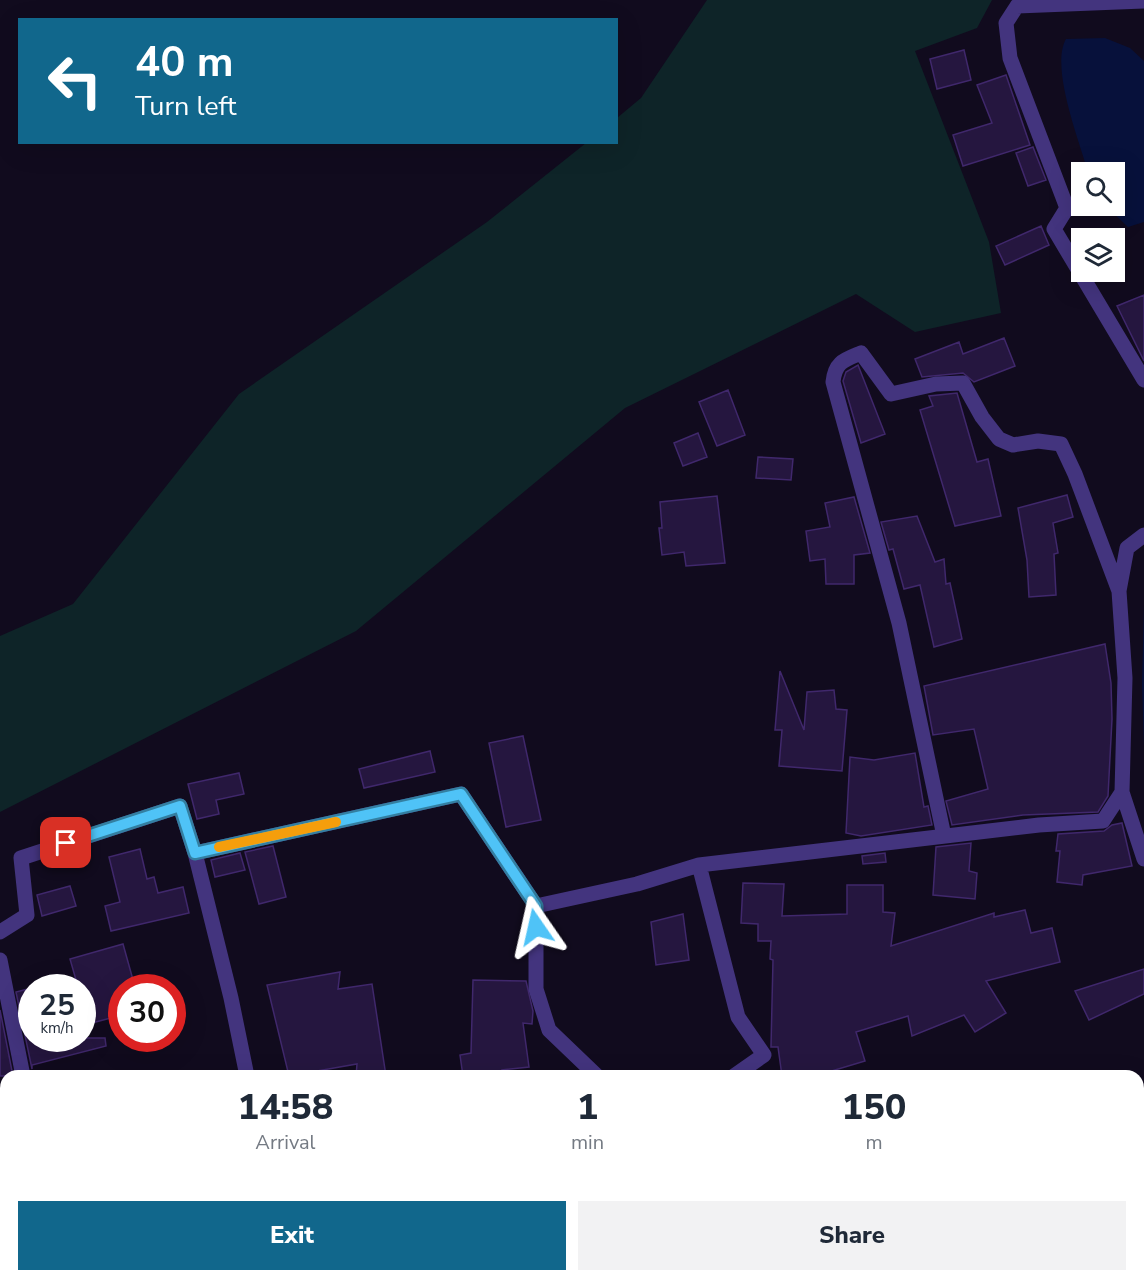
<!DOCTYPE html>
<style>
:root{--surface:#fff;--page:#f2f2f3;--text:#1f2937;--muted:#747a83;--accent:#11678c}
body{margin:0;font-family:"Nunito Sans",sans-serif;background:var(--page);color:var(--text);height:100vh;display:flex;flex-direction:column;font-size:22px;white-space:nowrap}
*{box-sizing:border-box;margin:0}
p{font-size:20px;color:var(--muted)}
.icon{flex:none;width:33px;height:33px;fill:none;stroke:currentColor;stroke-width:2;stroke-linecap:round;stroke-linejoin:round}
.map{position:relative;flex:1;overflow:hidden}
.sheet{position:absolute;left:0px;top:1070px;width:1144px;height:212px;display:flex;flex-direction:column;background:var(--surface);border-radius:18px 18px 0 0;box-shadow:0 6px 24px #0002}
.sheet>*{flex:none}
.banner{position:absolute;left:18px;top:18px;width:600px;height:126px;border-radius:0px;box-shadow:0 6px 24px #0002;background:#11678c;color:#fff;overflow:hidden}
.controls{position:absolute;left:1071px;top:162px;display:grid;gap:12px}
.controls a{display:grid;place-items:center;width:54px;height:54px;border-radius:0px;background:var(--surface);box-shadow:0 6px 24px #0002;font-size:30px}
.speed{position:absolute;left:18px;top:974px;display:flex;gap:12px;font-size:30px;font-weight:700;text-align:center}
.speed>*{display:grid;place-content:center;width:78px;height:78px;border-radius:50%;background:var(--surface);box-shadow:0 6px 24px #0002;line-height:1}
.speed small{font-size:15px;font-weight:400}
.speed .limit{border:9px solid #d22;background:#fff;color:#111}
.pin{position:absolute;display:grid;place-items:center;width:51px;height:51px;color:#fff;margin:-26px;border-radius:12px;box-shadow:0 3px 9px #0006}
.me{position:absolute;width:66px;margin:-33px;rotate:349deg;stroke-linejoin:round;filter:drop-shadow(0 0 4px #0008)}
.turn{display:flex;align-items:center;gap:21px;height:126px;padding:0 18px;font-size:27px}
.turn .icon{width:78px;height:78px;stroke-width:2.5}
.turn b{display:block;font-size:42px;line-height:51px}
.eta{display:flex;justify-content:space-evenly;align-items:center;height:102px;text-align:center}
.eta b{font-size:36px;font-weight:800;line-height:42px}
.button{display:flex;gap:12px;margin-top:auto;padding:12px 18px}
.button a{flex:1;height:69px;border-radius:0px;background:var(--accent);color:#fff;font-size:24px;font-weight:800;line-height:69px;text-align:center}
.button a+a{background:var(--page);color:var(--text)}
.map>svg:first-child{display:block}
</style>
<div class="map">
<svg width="1144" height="1280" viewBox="0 0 1144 1280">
<rect width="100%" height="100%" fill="#110b1e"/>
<path fill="#0e2428" d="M 707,0 L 992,0 L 977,28 L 915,51 L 989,242 L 1001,313 L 915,332 L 856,294 L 625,408 L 356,631 L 0,812 L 0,636 L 73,604 L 239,394 L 487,222 L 586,143 L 616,142 L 617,118 L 641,98 Z"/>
<path fill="#07113b" d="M 1105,38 L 1130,48 L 1144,61 L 1144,222 L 1128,227 L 1106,206 L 1114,206 L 1114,172 L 1088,172 C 1079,140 1050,67 1066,39 Z
M 1144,605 L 1144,747 L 1142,684 Z"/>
<path fill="#25163f" stroke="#40286c" stroke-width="1.5" d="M 964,50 L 971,80 L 937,89 L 930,59 Z
M 1006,75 L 1030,145 L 963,166 L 953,135 L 992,123 L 977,85 Z
M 1033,147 L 1046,180 L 1028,186 L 1016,153 Z
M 1041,226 L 1049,245 L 1005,265 L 996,246 Z
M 1144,295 L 1144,361 L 1117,306 Z
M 1004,338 L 1015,366 L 974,382 L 963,373 L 922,377 L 915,359 L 959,342 L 963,354 Z
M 858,365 L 885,434 L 861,443 L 843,381 L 846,372 Z
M 728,390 L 745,435 L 717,446 L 699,402 Z
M 957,393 L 977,462 L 988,459 L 1001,516 L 955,526 L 920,410 L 933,406 L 929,396 Z
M 698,433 L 707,457 L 683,466 L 674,443 Z
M 758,457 L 793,459 L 791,480 L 756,478 Z
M 1067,495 L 1073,517 L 1053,523 L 1058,553 L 1054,554 L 1056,595 L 1029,597 L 1027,560 L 1018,508 Z
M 717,496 L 725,563 L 686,566 L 684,552 L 662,555 L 659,528 L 662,528 L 660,502 Z
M 854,497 L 870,553 L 854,555 L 854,584 L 826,584 L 825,559 L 810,561 L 806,531 L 830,527 L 825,503 Z
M 917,516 L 935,562 L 944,559 L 946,584 L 950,583 L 962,639 L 934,647 L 920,585 L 904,589 L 893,549 L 889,550 L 881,522 Z
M 1105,644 L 1111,683 L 1112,719 L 1108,796 L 1098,812 L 1023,815 L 952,825 L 946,801 L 988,789 L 974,729 L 933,735 L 924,686 Z
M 780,671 L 804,730 L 807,692 L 834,690 L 836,709 L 847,710 L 842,771 L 779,766 L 782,730 L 775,730 Z
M 523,736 L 541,820 L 506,827 L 489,743 Z
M 430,751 L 435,772 L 364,788 L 359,769 Z
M 915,753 L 924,807 L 928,806 L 932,825 L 861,836 L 846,833 L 850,757 L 874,760 Z
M 239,773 L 244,794 L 216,800 L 219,814 L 197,819 L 188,784 Z
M 1122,823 L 1132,866 L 1083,875 L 1082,885 L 1057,882 L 1060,851 L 1056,851 L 1058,834 L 1104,831 L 1112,825 Z
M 971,843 L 969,871 L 977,873 L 975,899 L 933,895 L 936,847 Z
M 273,846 L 286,897 L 259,904 L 245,852 Z
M 140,849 L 147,879 L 154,877 L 158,893 L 183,887 L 189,913 L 111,931 L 105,906 L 120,902 L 109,857 Z
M 240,853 L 245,870 L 215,877 L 211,860 Z
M 885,853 L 886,862 L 863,864 L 862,856 Z
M 743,883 L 784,884 L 782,916 L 847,914 L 847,885 L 883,885 L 883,912 L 895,913 L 891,946 L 994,913 L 994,917 L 1025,910 L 1031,933 L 1052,928 L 1060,962 L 986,981 L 1006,1013 L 975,1032 L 964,1015 L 912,1036 L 908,1016 L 856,1032 L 865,1061 L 815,1076 L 782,1076 L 778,1047 L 771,1047 L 773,960 L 770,959 L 771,941 L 758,941 L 758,924 L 741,923 Z
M 70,886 L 76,906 L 42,916 L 37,895 Z
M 683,914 L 689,960 L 656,965 L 651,922 Z
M 123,944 L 135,987 L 122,987 L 122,1015 L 88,1024 L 82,1004 L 82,987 L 78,987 L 70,959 Z
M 1144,969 L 1144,994 L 1089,1020 L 1075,991 Z
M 340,972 L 338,989 L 372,984 L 386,1076 L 356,1076 L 357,1064 L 289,1076 L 267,985 Z
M 473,980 L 526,981 L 533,1011 L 532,1024 L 523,1023 L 529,1067 L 502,1070 L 503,1076 L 463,1076 L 460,1055 L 471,1053 Z
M 32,988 L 32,1038 L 105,1038 L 106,1046 L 32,1065 L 32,1069 L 16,992 Z
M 0,1010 L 13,1076 L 0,1076 Z"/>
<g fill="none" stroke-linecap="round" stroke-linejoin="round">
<path stroke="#43347e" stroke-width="15" d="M 1144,1 L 1017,6 L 1006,23 L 1010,58 L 1067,208 L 1054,229 L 1144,380
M 1122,792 L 1144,859
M 944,836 L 899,623 L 833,382 C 835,362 844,360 861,353 L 891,394 L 936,384 L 963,383 L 982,417 L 999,439 L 1013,445 L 1038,441 L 1061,444 L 1075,474 L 1119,591
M 699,865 L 738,1017 L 764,1055 L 734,1076
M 536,906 L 536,989 L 549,1030 L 597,1076
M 0,932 L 27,915 L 21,858 L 180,806 L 195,853
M 0,960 L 23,1076
M 247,1076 L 231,998 L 195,853 L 461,794 L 536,906 L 637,884 L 699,865 L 1039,825 L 1103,821 L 1122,792 L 1125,678 L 1119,591 L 1127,548 L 1144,535
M 1138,1204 L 1144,1201
M 64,1275 L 66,1280
M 287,1275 L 288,1280
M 652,1275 L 653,1280
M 997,1280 L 1009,1275"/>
</g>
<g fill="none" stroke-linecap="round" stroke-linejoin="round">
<g stroke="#337fa1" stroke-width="15">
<path id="route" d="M 66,843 L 180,806 L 195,853 L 461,794 L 536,906 L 536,927"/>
</g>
<use href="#route" stroke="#4fc3f7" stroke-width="10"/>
<path stroke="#f59e0b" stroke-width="10" d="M 219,847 L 336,822"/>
</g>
</svg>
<div class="controls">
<a><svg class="icon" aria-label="search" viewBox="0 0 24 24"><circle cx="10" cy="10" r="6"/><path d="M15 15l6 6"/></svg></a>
<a><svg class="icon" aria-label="layers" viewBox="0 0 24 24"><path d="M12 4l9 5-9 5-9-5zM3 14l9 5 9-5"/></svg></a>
</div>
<div class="speed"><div>25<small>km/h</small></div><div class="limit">30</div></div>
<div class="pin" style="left:66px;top:843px;background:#d93025"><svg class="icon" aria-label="arrive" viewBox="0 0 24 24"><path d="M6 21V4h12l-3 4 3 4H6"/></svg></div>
<svg class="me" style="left:536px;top:927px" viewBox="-20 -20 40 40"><path d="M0-17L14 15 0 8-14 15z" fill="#4fc3f7" stroke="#fff" stroke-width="4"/></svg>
<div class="banner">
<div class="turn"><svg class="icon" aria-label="left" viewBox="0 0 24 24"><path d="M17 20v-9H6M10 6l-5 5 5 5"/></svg><div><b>40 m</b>Turn left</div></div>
</div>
<section class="sheet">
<div class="eta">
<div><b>14:58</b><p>Arrival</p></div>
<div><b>1</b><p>min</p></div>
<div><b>150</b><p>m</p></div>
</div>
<div class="button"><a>Exit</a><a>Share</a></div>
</section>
</div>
